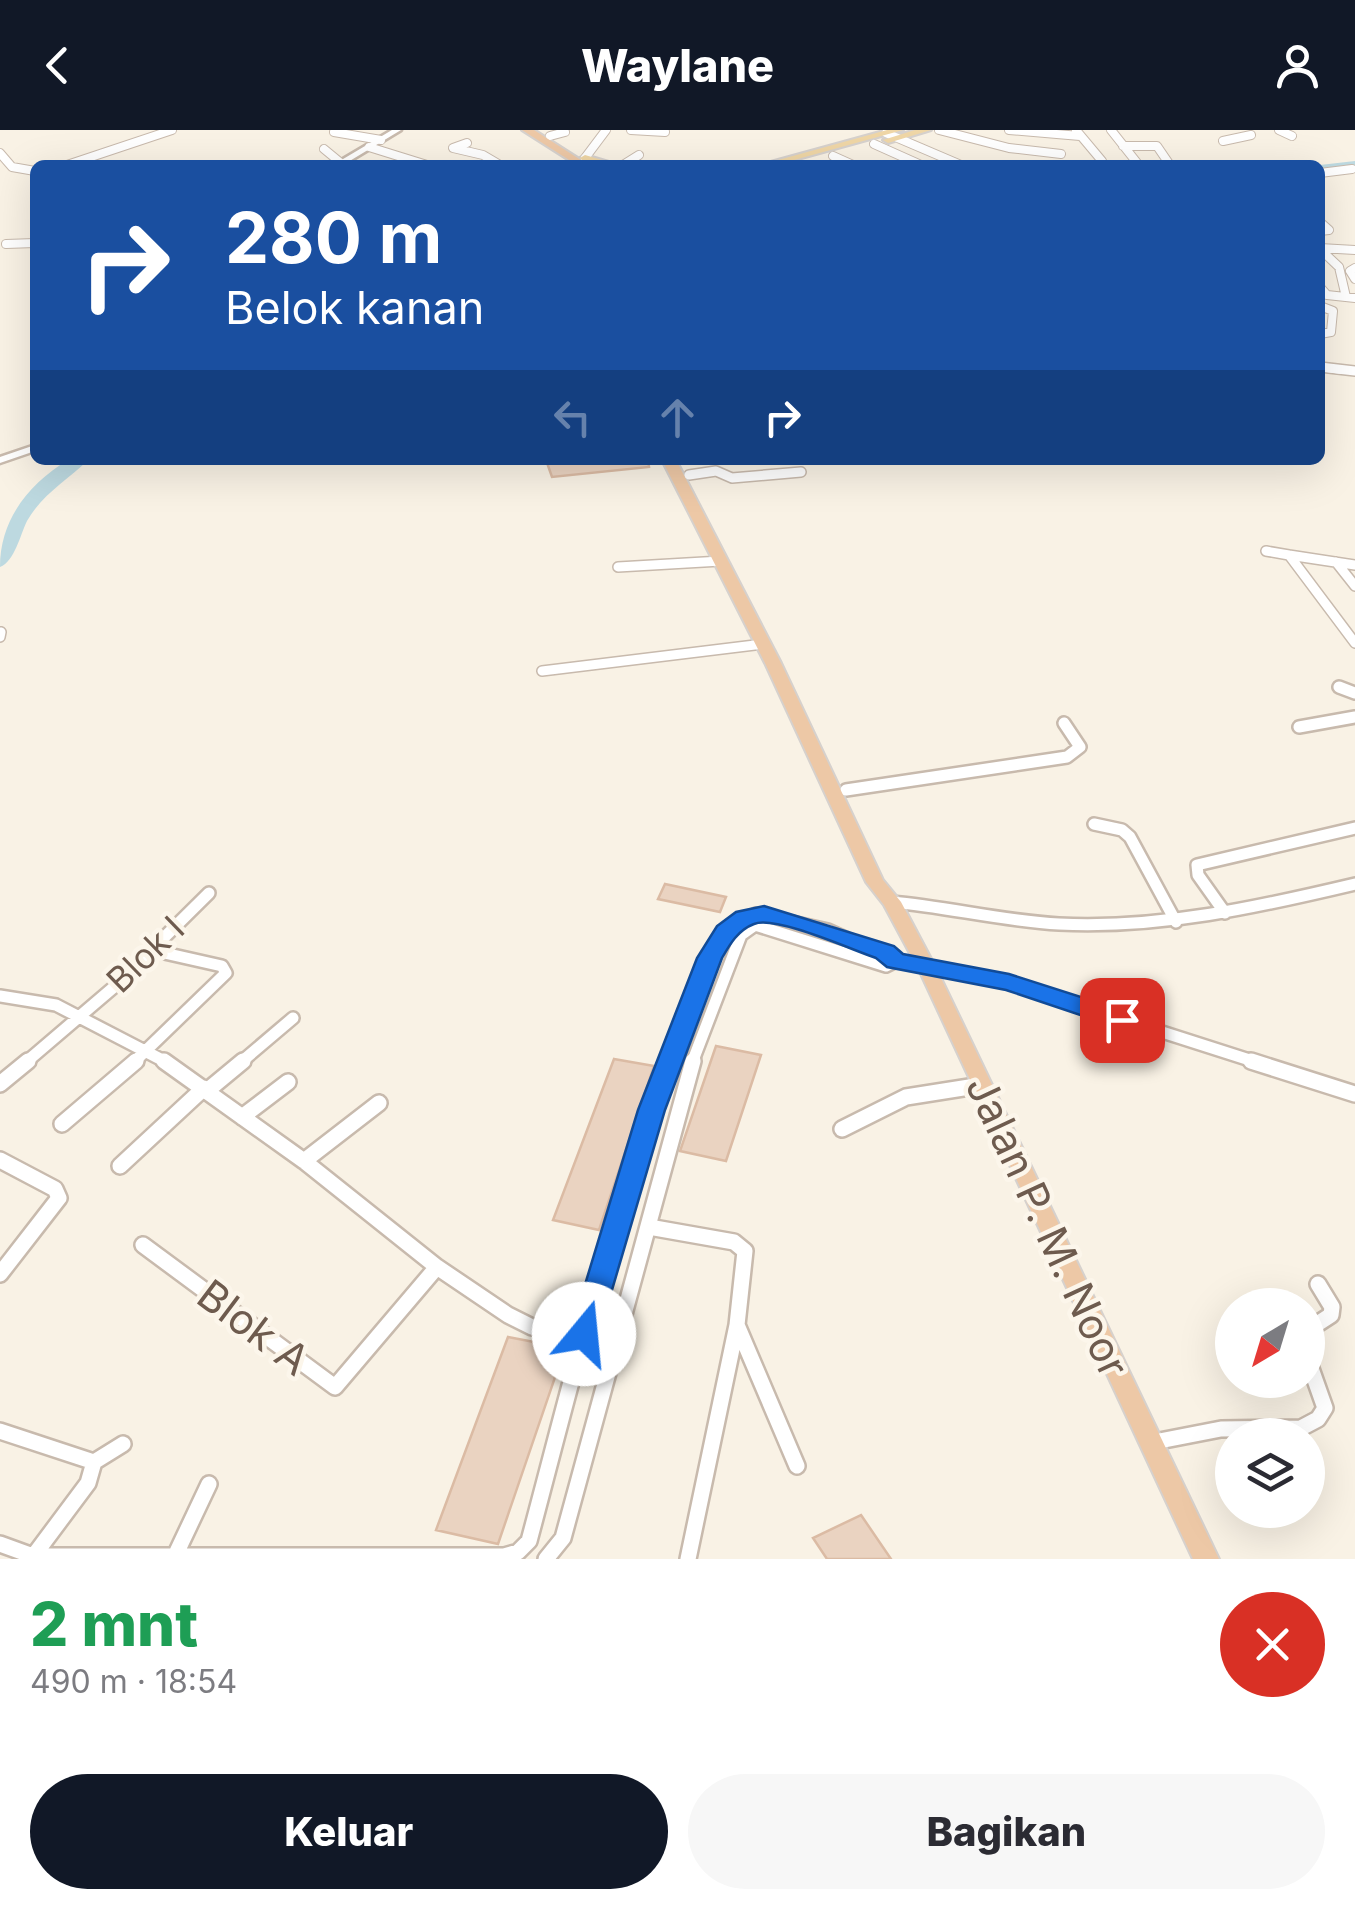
<!DOCTYPE html>
<html lang="id">
<meta charset="utf-8">
<style>
:root{--surface:#fff;--page:#f7f7f7;--text:#2b2b33;--muted:#7c7c81;--accent:#111827}
body{margin:0;font-family:Inter,sans-serif;background:var(--page);color:var(--text);height:100vh;display:flex;flex-direction:column;font-size:38px;white-space:nowrap}
*{box-sizing:border-box;margin:0}
p{font-size:32px;color:var(--muted)}
.icon{flex:none;width:55px;height:55px;fill:none;stroke:currentColor;stroke-width:2;stroke-linecap:round;stroke-linejoin:round}
.map{position:relative;height:1429px;overflow:hidden}
.panel{display:flex;flex-direction:column;background:var(--surface);flex:1}
.panel>*{flex:none}
.banner{position:absolute;left:30px;top:30px;width:1295px;height:305px;border-radius:15px;box-shadow:0 10px 40px #0002;background:#1a4fa0;color:#fff;overflow:hidden}
.needle{width:65px;rotate:218deg}
.controls{position:absolute;left:1215px;top:1158px;display:grid;gap:20px}
.controls a{display:grid;place-items:center;width:110px;height:110px;border-radius:50%;background:var(--surface);box-shadow:0 10px 40px #0002;font-size:50px}
.pin{position:absolute;display:grid;place-items:center;width:85px;height:85px;color:#fff;margin:-42px;border-radius:20px;box-shadow:0 5px 15px #0006}
.me{position:absolute;width:110px;margin:-55px;rotate:17deg;stroke-linejoin:round;filter:drop-shadow(0 0 8px #0008)}
.turn{display:flex;align-items:center;gap:35px;height:210px;padding:0 30px;font-size:45px}
.turn .icon{width:130px;height:130px;stroke-width:2.5}
.turn b{display:block;font-size:70px;line-height:85px}
.lanes{display:flex;align-items:center;height:95px;padding:0 30px;background:#0003;justify-content:center;gap:50px;direction:ltr}
.lanes .off{opacity:.35}
.round{display:grid;place-items:center;flex:none;width:105px;height:105px;border-radius:52px;background:var(--page)}
.overview{display:flex;align-items:center;justify-content:space-between;height:170px;padding:0 30px}
h1{font-size:60px;font-weight:800;line-height:75px;color:#1e9e55}
.primary-button{display:flex;gap:20px;margin-top:auto;padding:20px 30px}
.primary-button a{flex:1;height:115px;border-radius:60px;background:var(--accent);color:#fff;font-size:40px;font-weight:800;line-height:115px;text-align:center}
.primary-button a+a{background:var(--page);color:var(--text)}
header{display:flex;justify-content:space-between;align-items:center;height:130px;padding:0 30px;background:var(--accent);color:#fff;font-size:45px;font-weight:800}
.map>svg:first-child{display:block}
</style>
<header><svg class="icon" aria-label="back" viewBox="0 0 24 24"><path d="M15 5l-7 7 7 7"/></svg>Waylane<svg class="icon" aria-label="person" viewBox="0 0 24 24"><circle cx="12" cy="8" r="4"/><path d="M4 21q1-7 8-7t8 7"/></svg></header>
<div class="map">
<svg width="1355" height="1429" viewBox="0 0 1355 1429">
<rect width="100%" height="100%" fill="#f9f2e5"/>
<g fill="none" stroke-linecap="round" stroke-linejoin="round">
<path fill="#bdd9e0" fill-rule="evenodd" d="M 1355,31 L 1355,39 L 1320,43 L 1320,35 Z
M 68,330 L 88,330 C 67,351 43,363 27,391 C 20,405 15,431 0,437 C 0,389 29,354 68,330 Z"/>
</g>
<path fill="#ead3c1" stroke="#dbbba4" stroke-width="2.5" d="M 546,330 L 648,330 L 649,337 L 552,347 Z
M 665,754 L 726,767 L 720,782 L 658,769 Z
M 716,916 L 761,925 L 726,1031 L 680,1021 Z
M 614,929 L 654,936 L 599,1100 L 553,1090 Z
M 508,1207 L 565,1218 L 498,1414 L 436,1400 Z
M 861,1385 L 891,1429 L 827,1429 L 813,1408 Z"/>
<g fill="none" stroke-linecap="round" stroke-linejoin="round">
<g stroke="#c8baad" stroke-width="10">
<path id="minor-far3" d="M 631,0 L 665,2
M 939,0 L 1009,18 L 1061,24
M 1009,0 L 1080,6
M 1076,0 L 1102,31
M 1111,0 L 1138,34
M 1279,0 L 1292,6
M 334,2 L 381,10
M 886,3 L 961,35
M 550,6 L 565,2
M 1223,11 L 1251,5
M 467,13 L 453,18 L 483,25 L 500,35
M 874,14 L 921,35
M 1123,16 L 1157,16 L 1170,35
M 369,17 L 427,35
M 324,19 L 341,33
M 0,23 L 12,37 L 35,41
M 833,26 L 853,35
M 585,28 L 606,0
M 67,35 L 172,0
M 524,35 L 562,35
M 623,35 L 639,25
M 1320,43 L 1352,39
M 1320,92 L 1329,100 L 1320,101
M 6,114 L 35,113
M 1320,118 L 1355,120
M 1320,119 L 1339,137 L 1346,167
M 1355,138 L 1350,141 L 1355,149
M 1320,157 L 1327,165 L 1355,168
M 1320,176 L 1333,181 L 1331,202 L 1320,204
M 1320,237 L 1342,240"/>
</g>
<g stroke="#c8baad" stroke-width="12">
<path id="minor-far2" d="M 1320,237 L 1355,241
M 689,345 L 716,341 L 732,348 L 801,342
M 1266,421 L 1289,425
M 1336,432 L 1355,456
M 1355,435 L 1289,425 L 1355,513
M 618,437 L 721,431
M 0,507 L 1,502
M 542,541 L 763,514"/>
</g>
<g stroke="#c8baad" stroke-width="16">
<path id="minor-far1" d="M 1339,557 L 1355,563
M 1299,597 L 1355,587
M 846,660 L 1067,627 L 1080,617 L 1064,593
M 1094,694 L 1122,700 L 1130,707 L 1176,792
M 892,772 C 948,777 1003,791 1059,794 C 1160,799 1258,777 1355,754
M 1225,783 L 1198,745 L 1197,735 L 1355,698
M 0,866 L 56,875 L 168,933
M 25,933 L 114,857 L 209,763
M 133,933 L 226,843 L 222,836 L 151,820
M 240,933 L 293,888
M 670,933 L 710,828 L 725,802 L 756,784 L 828,800 L 896,831 L 1009,853 L 1259,933
M 692,933 L 741,805 L 755,795 L 886,836 L 896,831"/>
</g>
<g stroke="#c8baad" stroke-width="20">
<path id="minor" d="M 164,931 L 304,1031 L 437,1137 L 508,1185 L 532,1197 L 615,1211
M 1251,931 L 1355,964
M 0,954 L 28,931
M 208,960 L 243,931
M 242,987 L 288,952
M 62,994 L 136,931
M 842,999 L 906,967 L 982,955
M 0,1030 L 55,1059 L 59,1068 L 0,1144
M 304,1031 L 379,973
M 120,1036 L 204,958
M 649,1097 L 734,1112 L 745,1121 L 737,1195 L 797,1336
M 143,1115 L 335,1257 L 437,1137
M 1308,1200 L 1331,1185 L 1332,1177 L 1318,1154
M 0,1301 L 94,1332
M 1149,1313 L 1221,1299 L 1301,1298 L 1318,1289 L 1325,1278 L 1308,1230
M 94,1332 L 123,1314
M 0,1414 L 33,1426 L 504,1426 L 518,1422 L 529,1411 C 572,1250 611,1086 671,931
M 175,1426 L 209,1354
M 32,1428 L 88,1353 L 94,1332
M 546,1429 L 563,1408 L 693,931
M 688,1429 L 737,1195"/>
</g>
<g stroke="#c8baad" stroke-width="5">
<path id="tertiary" d="M 392,0 L 401,0 L 343,35 L 333,35 Z
M 35,315 L 35,321 L 0,333 L 0,327 Z"/>
</g>
<g stroke="#d6d1cd" stroke-width="4">
<path id="primary" d="M 887,0 L 903,0 L 776,35 L 760,35 Z
M 915,0 L 931,0 L 888,13 L 883,10 Z
M 585,25 L 612,33 L 613,35 L 598,35 L 582,30 L 580,28 Z"/>
</g>
<g stroke="#d6d1cd" stroke-width="4">
<path id="trunk" d="M 522,0 L 534,0 L 587,34 L 577,35 Z
M 662,330 L 676,330 L 781,533 L 883,750 L 901,772 L 938,842 L 1219,1429 L 1193,1429 L 920,842 L 884,775 L 866,752 L 765,533 Z"/>
</g>
<use href="#minor-far3" stroke="#fff" stroke-width="8"/>
<use href="#minor-far2" stroke="#fff" stroke-width="9"/>
<use href="#minor-far1" stroke="#fff" stroke-width="11"/>
<use href="#minor" stroke="#fff" stroke-width="15"/>
<use href="#tertiary" fill="#fff" fill-rule="evenodd"/>
<use href="#primary" fill="#efd6a6" fill-rule="evenodd"/>
<use href="#trunk" fill="#edc8a6" fill-rule="evenodd"/>
</g>
<path fill="#1a73e8" stroke="#114b97" stroke-width="2.5" d="M 764,776 L 894,816 L 903,824 L 1009,844 L 1131,883 L 1135,890 L 1131,896 L 1122,899 L 1006,860 L 887,837 L 876,828 C 852,820 775,785 754,794 C 738,800 730,814 722,828 L 665,980 L 599,1204 L 595,1212 L 584,1216 L 574,1212 L 570,1204 L 638,980 L 697,828 L 717,796 L 736,782 Z"/>
<g text-anchor="middle" dominant-baseline="central" stroke-width="9" stroke-linejoin="round" paint-order="stroke">
<g font-size="35" fill="#6e5b4e" stroke="#fcf6eb">
<text transform="translate(145 824) rotate(-44)">Blok I</text>
</g>
<g font-size="42" fill="#6e5b4e" stroke="#fcf6eb">
<text transform="translate(1048 1096) rotate(65)">Jalan P. M. Noor</text>
<text transform="translate(254 1197) rotate(37)">Blok A</text>
</g>
</g>
</svg>
<div class="controls">
<a><svg class="needle" viewBox="-14 -14 28 28"><path d="M0-13l5 13h-10z" fill="#e53935"/><path d="M0 13l5-13h-10z" fill="#7c7c81"/></svg></a>
<a><svg class="icon" aria-label="layers" viewBox="0 0 24 24"><path d="M12 4l9 5-9 5-9-5zM3 14l9 5 9-5"/></svg></a>
</div>
<div class="pin" style="left:1122px;top:890px;background:#d93025"><svg class="icon" aria-label="arrive" viewBox="0 0 24 24"><path d="M6 21V4h12l-3 4 3 4H6"/></svg></div>
<svg class="me" style="left:584px;top:1204px" viewBox="-20 -20 40 40"><circle r="19" fill="#fff"/><path d="M0-13L10 11 0 6-10 11z" fill="#1a73e8"/></svg>
<div class="banner">
<div class="turn"><svg class="icon" aria-label="right" viewBox="0 0 24 24"><path d="M7 20v-9h11M14 6l5 5-5 5"/></svg><div><b>280 m</b>Belok kanan</div></div>
<div class="lanes"><svg class="icon off" aria-label="left" viewBox="0 0 24 24"><path d="M17 20v-9H6M10 6l-5 5 5 5"/></svg><svg class="icon off" aria-label="ahead" viewBox="0 0 24 24"><path d="M12 20V5M6 11l6-6 6 6"/></svg><svg class="icon" aria-label="right" viewBox="0 0 24 24"><path d="M7 20v-9h11M14 6l5 5-5 5"/></svg></div>
</div>
</div>
<section class="panel">
<div class="overview"><div><h1>2 mnt</h1><p>490 m · 18:54</p></div><a class="round" style="background:#d93025;color:#fff"><svg class="icon" aria-label="close" viewBox="0 0 24 24"><path d="M6 6l12 12M18 6L6 18"/></svg></a></div>
<div class="primary-button"><a>Keluar</a><a>Bagikan</a></div>
</section>
